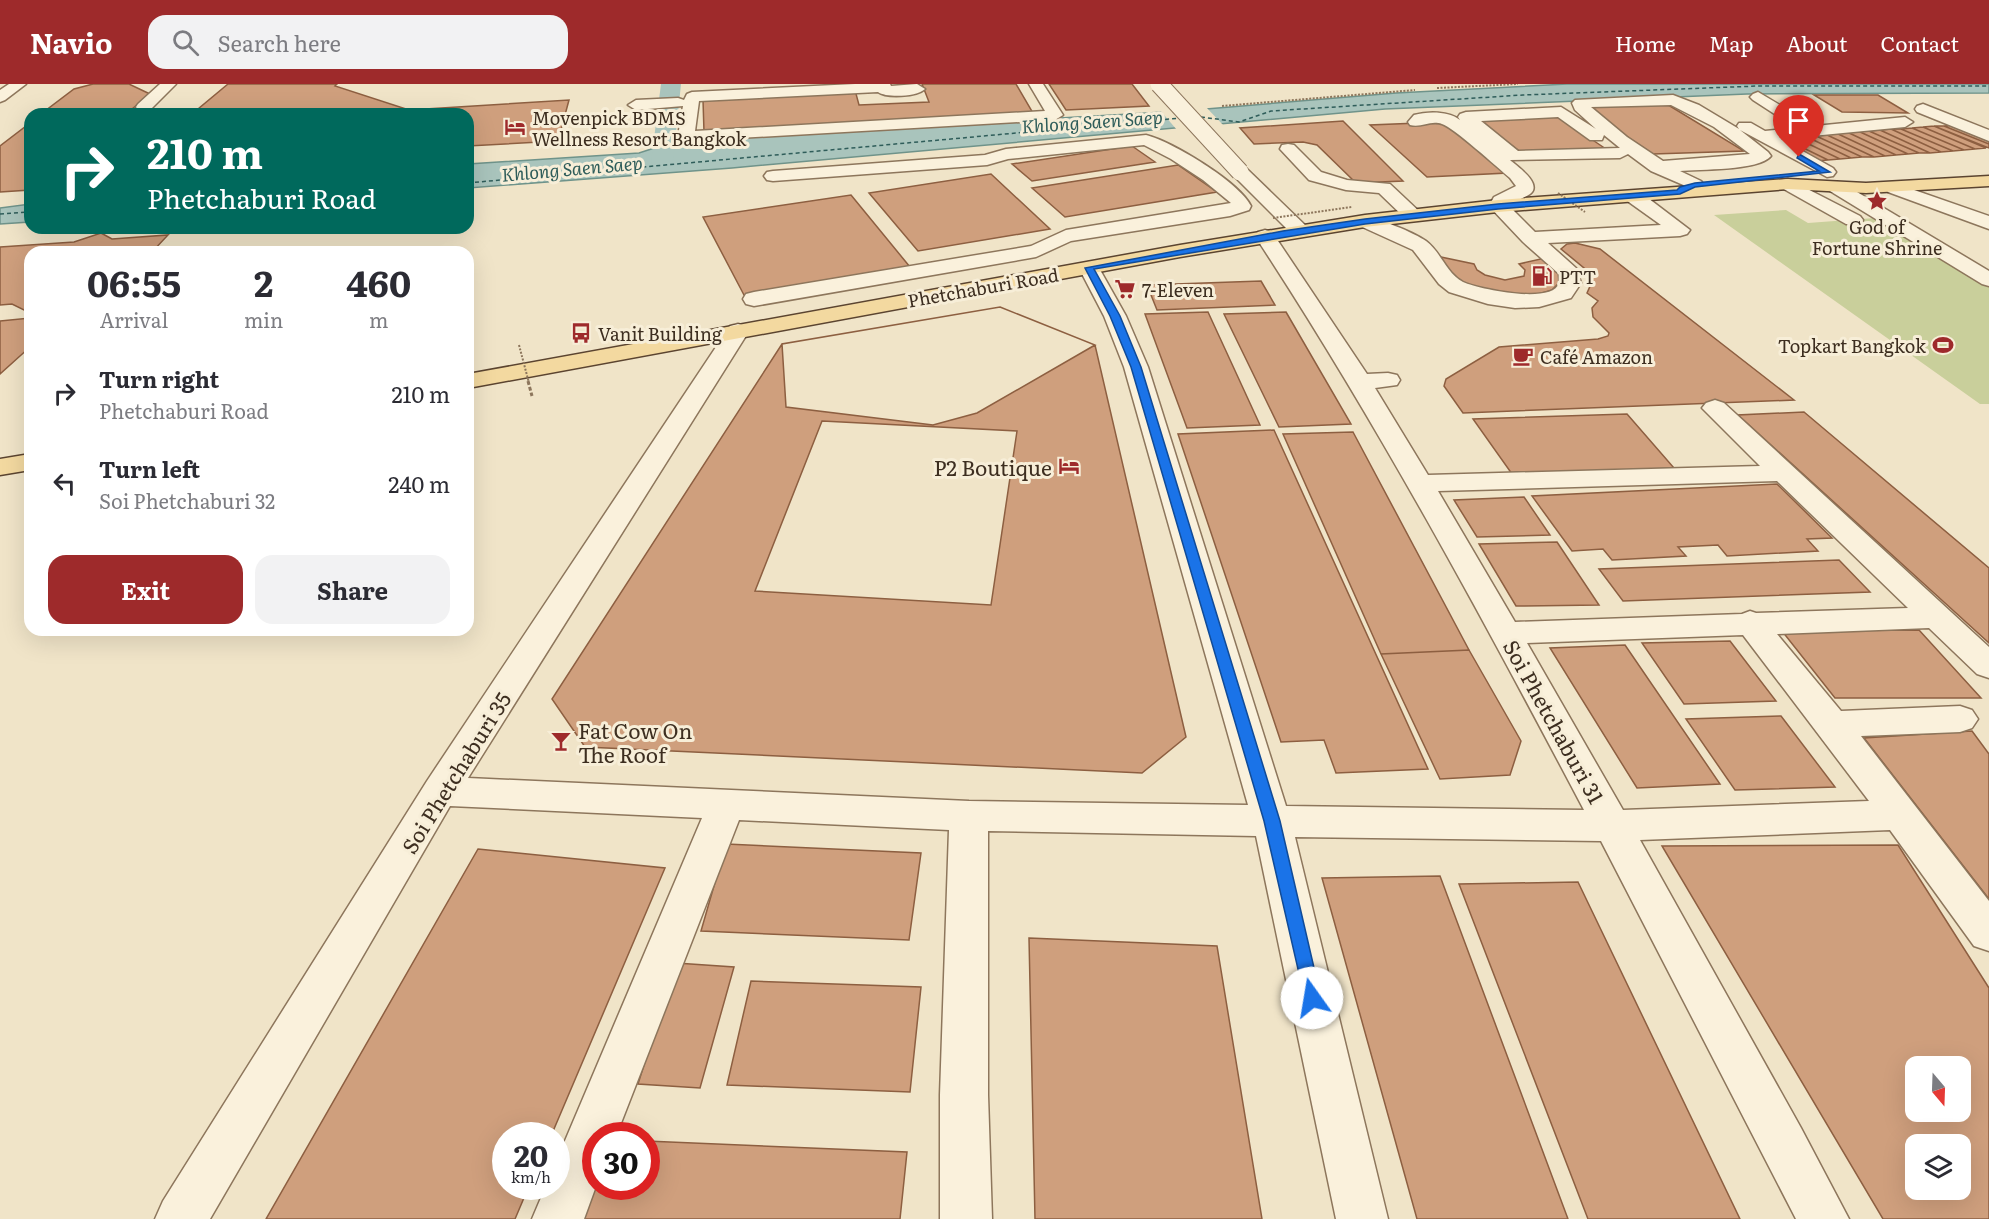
<!DOCTYPE html>
<meta charset="utf-8">
<style>
:root{--surface:#fff;--page:#f2f2f3;--text:#2b2b33;--muted:#7c7c81;--accent:#9e2a2b}
body{margin:0;font-family:Literata,serif;background:var(--page);color:var(--text);height:100vh;display:flex;flex-direction:column;font-size:22px;white-space:nowrap}
*{box-sizing:border-box;margin:0}
p{font-size:20px;color:var(--muted)}
.icon{flex:none;width:33px;height:33px;fill:none;stroke:currentColor;stroke-width:2;stroke-linecap:round;stroke-linejoin:round}
.map{position:relative;flex:1;overflow:hidden}
.details{position:absolute;left:24px;top:162px;width:450px;height:390px;display:flex;flex-direction:column;background:var(--surface);border-radius:18px;box-shadow:0 6px 24px #0002}
.details>*{flex:none}
.hud{position:absolute;left:24px;top:24px;width:450px;height:126px;border-radius:18px;box-shadow:0 6px 24px #0002;background:#00695c;color:#fff;overflow:hidden}
.needle{width:39px;rotate:161deg}
.fabs{position:absolute;left:1905px;top:972px;display:grid;gap:12px}
.fabs a{display:grid;place-items:center;width:66px;height:66px;border-radius:12px;background:var(--surface);box-shadow:0 6px 24px #0002;font-size:30px}
.speed{position:absolute;left:492px;top:1038px;display:flex;gap:12px;font-size:30px;font-weight:700;text-align:center}
.speed>*{display:grid;place-content:center;width:78px;height:78px;border-radius:50%;background:var(--surface);box-shadow:0 6px 24px #0002;line-height:1}
.speed small{font-size:15px;font-weight:400}
.speed .limit{border:9px solid #d22;background:#fff;color:#111}
.pin{position:absolute;display:grid;place-items:center;width:51px;height:51px;color:#fff;margin:-62px -26px;border-radius:50% 50% 50% 0;rotate:-45deg;box-shadow:0 0 6px #0007}
.pin .icon{rotate:45deg}
.me{position:absolute;width:66px;margin:-33px;rotate:347deg;stroke-linejoin:round;filter:drop-shadow(0 0 4px #0008)}
.turn{display:flex;align-items:center;gap:21px;height:126px;padding:0 24px;font-size:27px}
.turn .icon{width:78px;height:78px;stroke-width:2.5}
.turn b{display:block;font-size:42px;line-height:51px}
.eta{display:flex;justify-content:space-evenly;align-items:center;height:102px;text-align:center}
.eta b{font-size:36px;font-weight:700;line-height:42px}
.action{display:flex;gap:12px;margin-top:auto;padding:12px 24px}
.action a{flex:1;height:69px;border-radius:18px;background:var(--accent);color:#fff;font-size:24px;font-weight:700;line-height:69px;text-align:center}
.action a+a{background:var(--page);color:var(--text)}
ul{padding:0;list-style:none}
li{display:flex;align-items:center;gap:18px;height:90px;padding:0 24px}
li div{flex:1}
li b{display:block;font-size:22px}
li em{font-style:normal}
header{display:flex;align-items:center;gap:36px;box-sizing:border-box;height:84px;padding:0 30px;background:var(--accent);color:#fff}
header strong{font-size:28px}
nav{display:flex;gap:33px;margin-inline-start:auto;font-size:21px}
.search{width:420px;height:54px;background:var(--page);display:flex;align-items:center;gap:15px;box-sizing:border-box;padding:0 21px;border-radius:18px;color:var(--muted);font-size:22px}
.map>svg:first-child{display:block}
</style>
<header>
<strong>Navio</strong>
<div class="search"><svg class="icon" aria-label="search" viewBox="0 0 24 24"><circle cx="10" cy="10" r="6"/><path d="M15 15l6 6"/></svg>Search here</div>
<nav><a>Home</a><a>Map</a><a>About</a><a>Contact</a></nav>
</header>
<div class="map">
<svg width="1989" height="1135" viewBox="0 0 1989 1135">
<rect width="100%" height="100%" fill="#f0e4c8"/>
<path fill="#c9cf9b" d="M 1786,126 L 1808,139 L 1875,134 L 1989,203 L 1989,320 L 1980,320 L 1714,131 Z"/>
<path fill="#a9c4bc" stroke="#6f938a" stroke-width="1.5" d="M 1567,0 L 1989,0 L 1989,9 L 1747,10 L 1385,25 L 732,84 L 468,104 L 468,80 L 639,69 L 679,56 L 1182,27 L 1396,9 Z
M 30,120 L 30,138 L 0,140 L 0,124 Z"/>
<path fill="#f0e4c8" d="M 1205,22 L 1224,42 L 1177,46 L 1159,25 Z"/>
<g fill="none" stroke-linecap="round" stroke-linejoin="round">
<path fill="#a9c4bc" fill-rule="evenodd" d="M 661,0 L 681,0 L 673,78 L 670,83 L 662,85 L 654,83 L 651,78 Z"/>
<path stroke="#2f5d5a" stroke-width="1.5" stroke-dasharray="4 3" stroke-linecap="butt" d="M 1201,33 L 1239,38 L 1271,27 L 1523,11 L 1758,2 L 1989,2
M 468,99 L 1181,34
M 0,130 L 30,128"/>
</g>
<path fill="#cf9f7d" stroke="#8d5f41" stroke-width="1.5" fill-rule="evenodd" d="M 93,0 L 129,0 L 150,10 L 126,30 L 41,30 L 74,5 Z
M 228,0 L 337,0 L 335,2 L 409,26 L 569,16 L 558,57 L 468,62 L 468,30 L 212,30 L 198,25 Z
M 922,0 L 1016,0 L 1033,29 L 704,48 L 703,16 L 855,6 L 859,21 L 929,18 Z
M 1049,0 L 1132,0 L 1149,22 L 1066,26 Z
M 1814,11 L 1878,11 L 1908,29 L 1842,28 Z
M 1665,19 L 1744,67 L 1653,70 L 1582,22 Z
M 1554,30 L 1606,65 L 1522,69 L 1475,34 Z
M 1343,37 L 1403,97 L 1356,99 L 1317,61 L 1303,58 L 1254,60 L 1240,44 Z
M 1444,38 L 1507,89 L 1427,93 L 1370,41 Z
M 30,39 L 30,106 L 0,108 L 0,62 Z
M 1955,41 L 1989,55 L 1989,60 L 1944,42 Z
M 1934,42 L 1944,42 L 1989,60 L 1989,64 Z
M 1934,42 L 1986,64 L 1975,65 L 1923,43 Z
M 1923,43 L 1975,65 L 1964,66 L 1912,44 Z
M 1912,44 L 1964,66 L 1953,67 L 1901,45 Z
M 1891,45 L 1901,45 L 1953,67 L 1941,68 Z
M 1891,45 L 1941,68 L 1930,69 L 1880,46 Z
M 1880,46 L 1930,69 L 1919,69 L 1869,47 Z
M 1858,47 L 1869,47 L 1919,69 L 1908,70 Z
M 1858,47 L 1908,70 L 1896,71 L 1847,48 Z
M 1847,48 L 1896,71 L 1885,72 L 1836,49 Z
M 1836,49 L 1885,72 L 1874,73 L 1825,50 Z
M 1825,50 L 1874,73 L 1862,73 L 1814,51 Z
M 1803,51 L 1814,51 L 1862,73 L 1851,74 Z
M 1803,51 L 1851,74 L 1840,75 L 1792,52 Z
M 1792,52 L 1840,75 L 1828,76 L 1781,53 Z
M 1781,53 L 1828,76 L 1816,77 L 1770,54 Z
M 1132,62 L 1155,78 L 1032,97 L 1012,80 Z
M 1178,81 L 1217,108 L 1065,133 L 1032,104 Z
M 991,90 L 1050,145 L 918,167 L 869,109 Z
M 851,111 L 910,183 L 744,211 L 703,133 Z
M 101,149 L 112,155 L 168,151 L 152,168 L 30,168 L 30,224 L 24,226 L 12,220 L 0,221 L 0,163 L 74,158 Z
M 1575,159 L 1600,165 L 1794,316 L 1463,329 L 1444,302 L 1446,295 L 1499,263 L 1598,255 L 1608,252 L 1609,249 L 1593,233 L 1592,224 L 1598,217 L 1587,209 L 1591,200 L 1590,189 L 1561,165 L 1567,160 Z
M 1441,173 L 1474,180 L 1477,186 L 1485,191 L 1505,196 L 1524,192 L 1525,186 L 1519,180 L 1545,174 L 1561,192 L 1558,200 L 1552,206 L 1535,211 L 1494,209 L 1458,197 L 1443,182 Z
M 1261,197 L 1275,221 L 1157,226 L 1147,201 Z
M 1000,223 L 1095,261 L 977,329 L 933,341 L 786,323 L 782,260 Z
M 1000,223 L 1095,261 L 1186,653 L 1142,689 L 585,663 L 552,615 L 782,260 Z
M 1208,228 L 1260,341 L 1187,344 L 1145,230 Z
M 1286,228 L 1351,340 L 1279,343 L 1224,230 Z
M 30,234 L 30,263 L 0,290 L 0,237 Z
M 1804,328 L 1989,484 L 1989,559 L 1738,331 Z
M 1627,330 L 1674,384 L 1512,390 L 1473,335 Z
M 822,337 L 1017,347 L 991,521 L 755,507 Z
M 1274,346 L 1428,685 L 1336,689 L 1324,656 L 1281,658 L 1178,350 Z
M 1353,348 L 1469,566 L 1381,570 L 1283,350 Z
M 1777,400 L 1832,454 L 1807,455 L 1818,467 L 1727,472 L 1718,461 L 1678,463 L 1686,472 L 1612,476 L 1603,465 L 1572,467 L 1532,412 Z
M 1524,413 L 1550,451 L 1477,453 L 1454,416 Z
M 1557,458 L 1599,521 L 1516,522 L 1479,460 Z
M 1839,476 L 1870,508 L 1623,517 L 1599,485 Z
M 1919,546 L 1981,614 L 1835,614 L 1782,547 Z
M 1730,557 L 1776,617 L 1684,620 L 1642,559 Z
M 1625,561 L 1720,700 L 1637,704 L 1550,564 Z
M 1469,566 L 1521,657 L 1510,691 L 1440,695 L 1381,570 Z
M 1781,632 L 1835,703 L 1735,706 L 1686,635 Z
M 1972,647 L 1989,670 L 1989,815 L 1864,654 Z
M 726,760 L 921,769 L 909,856 L 701,847 Z
M 1898,761 L 1989,904 L 1989,1135 L 1883,1135 L 1662,762 ZM 1916,982 L 1960,982 L 1960,1028 L 1916,1028 ZM 1916,1060 L 1960,1060 L 1960,1106 L 1916,1106 Z
M 478,765 L 665,784 L 551,1052 L 506,1052 L 506,1102 L 529,1102 L 515,1135 L 266,1135 Z
M 1440,792 L 1568,1135 L 1417,1135 L 1322,794 Z
M 1578,798 L 1740,1135 L 1588,1135 L 1459,800 Z
M 1029,854 L 1217,862 L 1262,1135 L 1035,1135 Z
M 676,879 L 734,883 L 700,1004 L 638,1000 Z
M 751,897 L 921,903 L 910,1008 L 727,1001 Z
M 646,1057 L 907,1068 L 900,1135 L 571,1135 L 596,1102 L 646,1102 Z"/>
<g fill="none" stroke-linecap="round" stroke-linejoin="round">
<g stroke="#8d765c" stroke-width="3">
<path id="minor" d="M 9,0 L 26,0 L 5,16 L 0,18 L 0,6 Z
M 160,0 L 176,0 L 150,26 L 138,26 L 136,23 L 138,20 Z
M 855,0 L 890,0 L 891,2 L 917,0 L 925,5 C 917,13 886,14 878,8 L 699,17 L 695,47 L 1045,27 L 1029,0 L 1043,0 L 1063,31 L 1055,36 L 686,57 L 678,52 L 683,22 L 636,26 L 628,21 L 636,16 L 678,14 L 684,16 L 687,10 L 692,8 Z
M 1758,8 L 1815,42 L 1905,33 L 1913,38 L 1905,43 L 1781,55 L 1833,84 L 1836,88 L 1833,92 L 1827,93 L 1740,46 L 1768,68 L 1771,72 C 1759,87 1699,85 1680,87 L 1701,97 L 1704,101 L 1701,105 L 1695,106 L 1651,87 L 1628,70 L 1620,74 L 1510,76 C 1517,82 1543,100 1530,110 C 1524,114 1515,117 1508,121 L 1535,148 L 1661,141 L 1626,116 L 1624,112 L 1626,108 L 1640,108 L 1690,146 L 1687,150 L 1680,152 L 1548,159 L 1576,184 L 1581,199 L 1571,214 L 1539,223 L 1515,224 L 1488,220 L 1449,208 L 1439,200 L 1413,166 L 1358,141 L 1355,137 L 1358,133 C 1371,130 1415,149 1426,157 C 1441,168 1446,189 1463,198 C 1478,205 1553,221 1559,199 C 1560,196 1559,193 1559,190 L 1523,158 L 1489,122 L 1494,113 L 1516,102 L 1510,94 C 1498,84 1453,43 1442,40 C 1430,36 1422,44 1410,41 L 1408,38 L 1414,31 C 1428,27 1449,27 1460,36 L 1458,33 L 1460,30 L 1466,28 L 1561,23 L 1596,45 L 1575,26 L 1572,19 L 1575,16 L 1673,11 L 1699,21 L 1739,45 L 1737,42 L 1739,39 L 1751,39 L 1765,47 L 1796,44 L 1753,16 L 1750,13 L 1753,10 ZM 1671,21 L 1714,43 L 1750,70 L 1663,77 L 1627,53 L 1591,23 ZM 1558,33 L 1590,56 L 1602,56 L 1604,51 L 1620,64 L 1518,67 L 1481,37 Z
M 1923,20 L 1989,46 L 1989,57 L 1917,28 L 1915,25 L 1917,22 Z
M 1146,51 C 1173,58 1239,98 1251,122 L 1249,126 L 1230,132 L 1071,157 L 1036,173 L 754,222 L 746,220 L 743,215 L 746,210 L 754,208 L 1031,162 L 1066,146 L 1231,119 L 1203,96 L 1171,75 L 1144,61 L 1008,75 L 987,81 L 773,97 L 767,96 L 764,92 L 767,88 L 773,87 L 985,71 L 1006,65 Z
M 1288,60 L 1294,61 L 1321,88 L 1347,96 L 1390,100 L 1423,131 L 1420,135 L 1406,135 L 1379,109 L 1346,106 L 1309,96 L 1280,65 L 1282,61 Z
M 1240,83 L 1246,84 L 1307,143 L 1310,147 L 1307,151 L 1293,151 L 1234,92 L 1231,88 L 1234,84 Z
M 1788,95 L 1860,132 L 1863,136 L 1860,140 L 1846,140 L 1782,104 L 1779,100 L 1782,96 Z
M 1836,98 L 1842,99 L 1989,187 L 1989,202 L 1982,200 L 1830,107 L 1827,103 L 1830,99 Z
M 1894,99 L 1989,132 L 1989,145 L 1888,108 L 1885,104 L 1888,100 Z
M 1265,146 L 1272,148 L 1367,290 L 1388,289 L 1397,291 L 1400,296 L 1397,301 L 1375,304 L 1428,391 L 1760,382 L 1702,324 L 1706,319 L 1715,316 L 1724,319 L 1989,563 L 1989,594 L 1977,590 L 1929,544 L 1777,550 L 1841,627 L 1960,622 L 1972,626 L 1978,635 L 1972,644 L 1960,648 L 1861,652 L 1989,817 L 1989,867 L 1974,862 L 1890,746 L 1640,756 L 1801,1044 L 1849,1135 L 1796,1135 L 1601,757 L 1295,753 L 1388,1135 L 1336,1135 L 1256,752 L 988,747 L 988,1011 L 992,1135 L 940,1135 L 940,1011 L 949,746 L 739,736 L 616,1052 L 596,1052 L 596,1102 L 584,1135 L 532,1135 L 546,1102 L 556,1102 L 556,1078 L 702,734 L 450,722 L 210,1135 L 155,1135 L 163,1117 L 427,697 L 730,242 L 738,240 L 746,242 L 749,247 L 468,694 L 969,717 L 1248,721 L 1124,283 L 1104,232 L 1079,184 L 1082,180 L 1089,178 L 1096,180 L 1099,184 L 1126,232 L 1148,283 L 1286,722 L 1584,726 C 1481,531 1376,336 1255,152 L 1258,148 ZM 1777,397 L 1908,524 L 1756,529 L 1750,527 L 1742,530 L 1515,538 L 1438,407 ZM 1743,551 L 1869,717 L 1623,726 L 1527,559 Z"/>
</g>
<g stroke="#5b4430" stroke-width="3">
<path id="major" d="M 1989,92 L 1989,102 L 1866,109 L 1788,105 L 1498,128 L 1365,143 L 1180,173 L 468,304 L 468,290 L 1180,161 L 1365,131 L 1498,116 L 1788,95 L 1866,99 Z
M 30,370 L 30,386 L 0,391 L 0,375 Z"/>
</g>
<path stroke="#8d765c" stroke-width="2" stroke-dasharray="2 1.5" stroke-linecap="butt" d="M 1437,4 L 1518,0
M 1222,22 L 1415,6"/>
<use href="#minor" fill="#faf1dc" fill-rule="evenodd"/>
<use href="#major" fill="#f3d9a0" fill-rule="evenodd"/>
<g stroke="#8d765c" stroke-width="19" stroke-linecap="butt">
<path id="minor-bridge" d="M 1159,0 L 1240,88"/>
</g>
<path stroke="#8d765c" stroke-width="2" stroke-dasharray="2 1.5" stroke-linecap="butt" d="M 1558,109 L 1585,128
M 1273,134 L 1352,123
M 519,261 L 529,299"/>
<path stroke="#8d765c" stroke-width="3" stroke-dasharray="4 2" stroke-linecap="butt" d="M 528,297 L 532,312"/>
<use href="#minor-bridge" stroke="#faf1dc" stroke-width="17"/>
</g>
<path fill="#1a73e8" stroke="#114b97" stroke-width="1.5" d="M 1799,70 L 1830,88 L 1695,103 L 1680,110 L 1498,125 L 1365,140 L 1094,185 L 1120,232 L 1141,283 L 1280,737 L 1321,914 L 1318,920 L 1312,922 L 1306,920 L 1264,737 L 1131,283 L 1110,232 L 1085,184 L 1283,147 L 1365,135 L 1498,120 L 1677,106 L 1680,103 L 1695,99 L 1819,87 L 1797,74 Z"/>
<defs>
<g id="hotel-bare" transform="scale(1.62)"><path d="M-6-4.5h1.5V1H6V5H4.5V3h-9V5H-6ZM-4 0a1.8 1.8 0 1 1 3.6 0ZM.5 0V-2.5h3Q6-2.5 6 0Z" fill="#9e2a2b" stroke="#f7eed8" stroke-width="2.5" paint-order="stroke"/></g>
<g id="sight-bare" transform="scale(1.62)"><path d="M0-6L1.8-2.2L6-1.7L2.9 1.2L3.7 5.4L0 3.3L-3.7 5.4L-2.9 1.2L-6-1.7L-1.8-2.2Z" fill="#9e2a2b" stroke="#f7eed8" stroke-width="2.5" paint-order="stroke"/></g>
<g id="fuel-bare" transform="scale(1.62)"><path d="M-5.5-6h7V0h2V4h1.3V-2.5L3-4.5l.8-.8L6-3V5H2.5V1h-1V6h-7ZM-4.2-4.7v3.2H.2V-4.7Z" fill="#9e2a2b" stroke="#f7eed8" stroke-width="2.5" paint-order="stroke"/></g>
<g id="supermarket-bare" transform="scale(1.62)"><path d="M-6-5.5h2.5l.6 2H6L4.5 2H-2.5L-4.4-4H-6ZM-1.5 3.2a1.3 1.3 0 1 0 .1 0ZM3 3.2a1.3 1.3 0 1 0 .1 0Z" fill="#9e2a2b" stroke="#f7eed8" stroke-width="2.5" paint-order="stroke"/></g>
<g id="bus-bare" transform="scale(1.62)"><path d="M-5-6H5V4H4V6H2V4H-2V6H-4V4H-5ZM-3.5-4V0h7V-4ZM-3.5 1.2v1.5H-2V1.2ZM2 1.2v1.5H3.5V1.2Z" fill="#9e2a2b" stroke="#f7eed8" stroke-width="2.5" paint-order="stroke"/></g>
<g id="stadium-bare" transform="scale(1.62)"><path d="M0-5a6.5 5 0 1 0 0 10a6.5 5 0 1 0 0-10ZM-3.5-1.8h7v3.6h-7Z" fill="#9e2a2b" stroke="#f7eed8" stroke-width="2.5" paint-order="stroke"/></g>
<g id="cafe-bare" transform="scale(1.62)"><path d="M-5.5-4.5H6V0H3Q3 3.5 0 3.5H-2.5Q-5.5 3.5-5.5 0ZM3-3.2v2h1.7v-2ZM-6 4.5H4V6H-6Z" fill="#9e2a2b" stroke="#f7eed8" stroke-width="2.5" paint-order="stroke"/></g>
<g id="bar-bare" transform="scale(1.62)"><path d="M-6-5H6L.8 .8V4.5H3.5V6h-7V4.5H-.8V.8Z" fill="#9e2a2b" stroke="#f7eed8" stroke-width="2.5" paint-order="stroke"/></g>
</defs>
<g fill-rule="evenodd">
<use href="#hotel-bare" x="515" y="43"/>
<use href="#sight-bare" x="1877" y="117"/>
<use href="#fuel-bare" x="1542" y="192"/>
<use href="#supermarket-bare" x="1125" y="205"/>
<use href="#bus-bare" x="581" y="249"/>
<use href="#stadium-bare" x="1943" y="261"/>
<use href="#cafe-bare" x="1523" y="272"/>
<use href="#hotel-bare" x="1069" y="382"/>
<use href="#bar-bare" x="561" y="657"/>
</g>
<g text-anchor="middle" dominant-baseline="central" stroke-width="6" stroke-linejoin="round" paint-order="stroke">
<g font-size="18" fill="#3d2e20" stroke="#f7eed8" text-anchor="start">
<text x="532" y="33">Movenpick BDMS<tspan x="532" dy="21">Wellness Resort Bangkok</tspan></text>
<text x="1877" y="142" text-anchor="middle">God of<tspan x="1877" dy="21">Fortune Shrine</tspan></text>
<text x="1559" y="192">PTT</text>
<text x="1142" y="205">7-Eleven</text>
<text x="598" y="249">Vanit Building</text>
<text x="1926" y="261" text-anchor="end">Topkart Bangkok</text>
<text x="1540" y="272">Café Amazon</text>
</g>
<g font-size="18" font-style="italic" fill="#2f5d5a" stroke="#f7eed8">
<text transform="translate(1092 37) rotate(-4)">Khlong Saen Saep</text>
<text transform="translate(572 84) rotate(-5)">Khlong Saen Saep</text>
</g>
<g font-size="18" fill="#3d2e20" stroke="#f7eed8">
<text transform="translate(983 203) rotate(-10)">Phetchaburi Road</text>
</g>
<g font-size="21" fill="#3d2e20" stroke="#f7eed8" text-anchor="end">
<text x="1052" y="382">P2 Boutique</text>
<text x="578" y="645" text-anchor="start">Fat Cow On<tspan x="578" dy="24">The Roof</tspan></text>
</g>
<g font-size="21" fill="#3d2e20" stroke="#f7eed8">
<text transform="translate(1555 637) rotate(61)">Soi Phetchaburi 31</text>
<text transform="translate(455 688) rotate(-58)">Soi Phetchaburi 35</text>
</g>
</g>
</svg>
<div class="fabs">
<a><svg class="needle" viewBox="-14 -14 28 28"><path d="M0-13l5 13h-10z" fill="#e53935"/><path d="M0 13l5-13h-10z" fill="#7c7c81"/></svg></a>
<a><svg class="icon" aria-label="layers" viewBox="0 0 24 24"><path d="M12 4l9 5-9 5-9-5zM3 14l9 5 9-5"/></svg></a>
</div>
<div class="speed"><div>20<small>km/h</small></div><div class="limit">30</div></div>
<div class="pin" style="left:1799px;top:73px;background:#d93025"><svg class="icon" aria-label="arrive" viewBox="0 0 24 24"><path d="M6 21V4h12l-3 4 3 4H6"/></svg></div>
<svg class="me" style="left:1312px;top:914px" viewBox="-20 -20 40 40"><circle r="19" fill="#fff"/><path d="M0-13L10 11 0 6-10 11z" fill="#1a73e8"/></svg>
<div class="hud">
<div class="turn"><svg class="icon" aria-label="right" viewBox="0 0 24 24"><path d="M7 20v-9h11M14 6l5 5-5 5"/></svg><div><b>210 m</b>Phetchaburi Road</div></div>
</div>
<section class="details">
<div class="eta">
<div><b>06:55</b><p>Arrival</p></div>
<div><b>2</b><p>min</p></div>
<div><b>460</b><p>m</p></div>
</div>
<ul>
<li><svg class="icon" aria-label="right" viewBox="0 0 24 24"><path d="M7 20v-9h11M14 6l5 5-5 5"/></svg><div><b>Turn right</b><p>Phetchaburi Road</p></div><em>210 m</em></li>
<li><svg class="icon" aria-label="left" viewBox="0 0 24 24"><path d="M17 20v-9H6M10 6l-5 5 5 5"/></svg><div><b>Turn left</b><p>Soi Phetchaburi 32</p></div><em>240 m</em></li>
</ul>
<div class="action"><a>Exit</a><a>Share</a></div>
</section>
</div>
